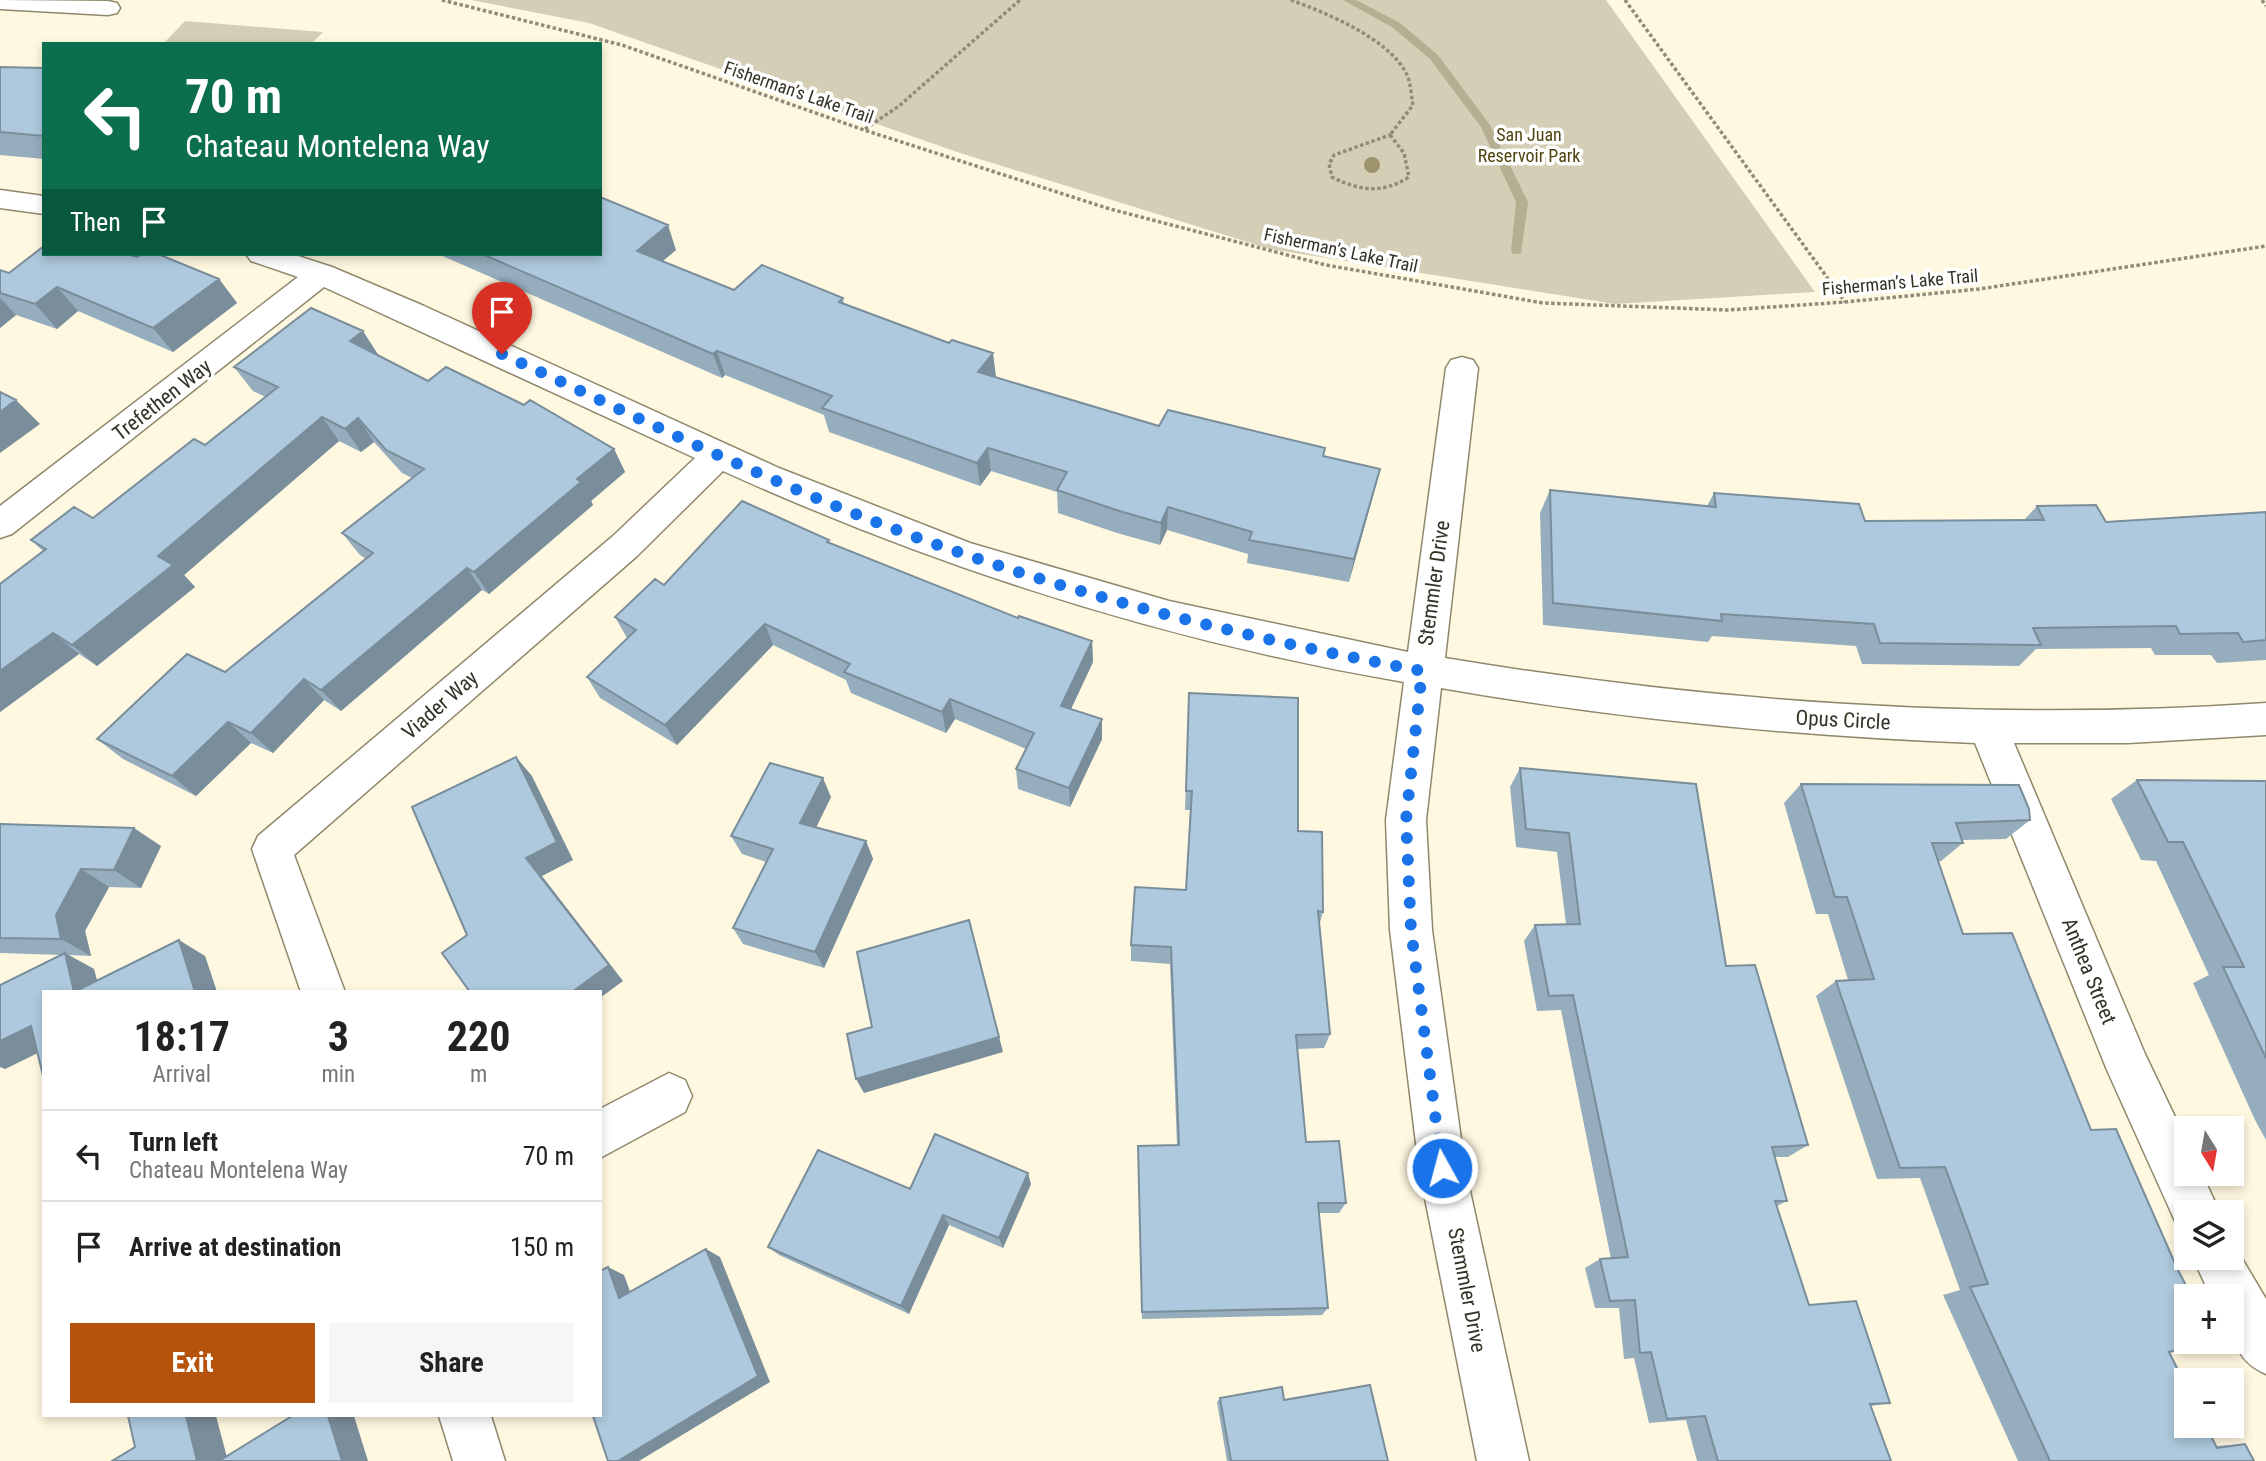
<!DOCTYPE html>
<meta charset="utf-8">
<style>
:root{--surface:#fff;--page:#f6f6f6;--text:#222;--muted:#767676;--line:#e0e0e0;--accent:#b45309}
body{margin:0;font-family:"Roboto Condensed",sans-serif;background:var(--page);color:var(--text);height:100vh;display:flex;flex-direction:column;font-size:26px;white-space:nowrap}
*{box-sizing:border-box;margin:0}
p{font-size:23px;color:var(--muted)}
.icon{flex:none;width:38px;height:38px;fill:none;stroke:currentColor;stroke-width:2;stroke-linecap:round;stroke-linejoin:round}
.map{position:relative;flex:1;overflow:hidden}
.side{position:absolute;left:42px;top:990px;width:560px;height:427px;display:flex;flex-direction:column;background:var(--surface);border-radius:0px;box-shadow:0 4px 10px #0003}
.side>*{flex:none}
.top-card{position:absolute;left:42px;top:42px;width:560px;height:214px;border-radius:0px;box-shadow:0 4px 10px #0003;background:#0b6e4f;color:#fff;overflow:hidden}
.needle{width:46px;rotate:169deg}
.fabs{position:absolute;left:2174px;top:1116px;display:grid;gap:14px}
.fabs a{display:grid;place-items:center;width:70px;height:70px;border-radius:0px;background:var(--surface);box-shadow:0 4px 10px #0003;font-size:35px}
.pin{position:absolute;display:grid;place-items:center;width:60px;height:60px;color:#fff;margin:-72px -30px;border-radius:50% 50% 50% 0;rotate:-45deg;box-shadow:0 0 7px #0007}
.pin .icon{rotate:45deg}
.me{position:absolute;width:77px;margin:-38px;rotate:353deg;stroke-linejoin:round;filter:drop-shadow(0 0 5px #0008)}
.turn{display:flex;align-items:center;gap:24px;height:147px;padding:0 28px;font-size:32px}
.turn .icon{width:91px;height:91px;stroke-width:2.5}
.turn b{display:block;font-size:49px;line-height:60px}
.then{display:flex;align-items:center;height:66px;padding:0 28px;background:#0003;gap:14px;font-size:26px}
.eta{display:flex;justify-content:space-evenly;align-items:center;height:119px;text-align:center}
.eta b{font-size:42px;font-weight:700;line-height:49px}
.button{display:flex;gap:14px;margin-top:auto;padding:14px 28px}
.button a{flex:1;height:80px;border-radius:0px;background:var(--accent);color:#fff;font-size:28px;font-weight:700;line-height:80px;text-align:center}
.button a+a{background:var(--page);color:var(--text)}
ul{padding:0;list-style:none}
li{display:flex;align-items:center;gap:21px;height:91px;padding:0 28px;border-top:2px solid var(--line)}
li div{flex:1}
li b{display:block;font-size:26px}
li em{font-style:normal}
.map>svg:first-child{display:block}
</style>
<div class="map">
<svg width="2266" height="1461" viewBox="0 0 2266 1461">
<rect width="100%" height="100%" fill="#fff8e0"/>
<path fill="#d5ceb7" d="M 471,0 L 1606,0 L 1815,292 L 1615,304 L 1270,249 L 957,152 L 589,23 Z
M 185,21 L 323,32 L 311,44 L 163,44 Z"/>
<g fill="none" stroke-linecap="round" stroke-linejoin="round">
<path fill="#b6ae91" fill-rule="evenodd" d="M 1343,0 L 1356,0 L 1400,23 L 1438,55 L 1490,125 L 1528,202 L 1521,254 L 1513,254 L 1511,251 L 1516,202 L 1481,127 L 1430,59 L 1392,27 Z"/>
<g stroke="#8f886c" stroke-width="3">
<path id="minor" d="M 0,0 L 108,1 L 117,3 L 120,8 L 117,13 L 108,15 L 0,9 Z
M 0,190 L 44,196 L 44,214 L 0,208 Z
M 246,254 L 292,254 L 332,267 L 424,306 L 779,468 L 970,543 L 1169,601 L 1408,652 L 1446,368 L 1451,360 L 1462,357 L 1473,360 L 1478,368 L 1445,658 C 1716,703 1992,722 2266,703 L 2266,735 L 2128,743 L 2014,743 L 2145,1054 L 2186,1140 L 2186,1174 L 2202,1174 L 2220,1213 L 2186,1213 L 2186,1233 L 2179,1230 L 2107,1070 L 1975,743 C 1796,736 1618,719 1441,688 L 1426,820 L 1432,930 L 1465,1168 L 1529,1461 L 1477,1461 L 1419,1168 L 1390,930 L 1386,820 L 1404,682 C 1169,642 940,569 723,471 L 637,556 L 294,855 L 345,992 L 301,992 L 252,849 L 258,836 L 613,536 L 695,458 L 324,287 L 12,534 L 0,538 L 0,506 L 298,277 L 251,261 Z
M 669,1073 L 685,1080 L 692,1096 L 685,1112 L 600,1158 L 600,1109 Z
M 2231,1240 L 2266,1299 L 2266,1374 C 2231,1359 2231,1331 2231,1297 L 2211,1297 L 2193,1258 L 2231,1258 Z
M 439,1416 L 491,1416 L 505,1461 L 453,1461 Z"/>
</g>
<path stroke="#908b7a" stroke-width="3.5" stroke-dasharray="3.5 2.5" stroke-linecap="butt" d="M 442,0 L 622,45 L 864,130 L 1110,209 L 1326,265 L 1543,303 L 1728,310 L 1845,302 L 1979,289 L 2266,246
M 1291,0 C 1326,13 1388,38 1406,73 C 1411,82 1411,95 1413,105 L 1390,135
M 1625,0 L 1845,302
M 2262,0 L 2266,6
M 865,129 L 899,106 L 1020,0
M 1390,135 L 1404,153 L 1409,177 C 1383,194 1359,191 1332,177 L 1329,164 L 1334,155 Z"/>
<use href="#minor" fill="#fff" fill-rule="evenodd"/>
</g>
<circle fill="#9e946c" cx="1372" cy="165" r="8"/>
<path fill="#96adbe" d="M 0,67 L 44,68 L 44,159 L 0,155 Z
M 676,250 L 663,261 L 734,290 L 843,298 L 844,304 L 996,378 L 1159,426 L 1324,456 L 1380,469 L 1374,492 L 1349,582 L 1247,563 L 1248,554 L 1167,530 L 1160,545 L 1117,533 L 1058,513 L 1057,492 L 991,471 L 980,486 L 829,432 L 824,415 L 725,375 L 722,378 L 438,254 L 600,254 Z
M 0,270 L 9,273 L 219,279 L 237,303 L 173,352 L 78,311 L 57,329 L 16,315 L 0,328 Z
M 379,356 L 428,381 L 614,449 L 625,472 L 591,501 L 593,505 L 489,594 L 482,590 L 341,711 L 324,700 L 273,753 L 251,743 L 196,796 L 123,759 L 97,739 L 225,672 L 366,559 L 360,555 L 342,533 L 412,478 L 402,473 L 374,442 L 361,452 L 339,441 L 184,575 L 195,587 L 97,666 L 79,654 L 0,712 L 0,584 L 43,551 L 31,540 L 93,518 L 205,445 L 266,397 L 253,391 L 234,367 Z
M 1550,490 L 1707,506 L 1714,493 L 1865,521 L 2024,520 L 2037,506 L 2106,522 L 2266,512 L 2266,660 L 2217,663 L 2211,655 L 2155,655 L 2151,648 L 2036,649 L 2019,666 L 1862,664 L 1856,646 L 1712,636 L 1708,642 L 1543,625 L 1540,513 Z
M 829,540 L 830,544 L 1018,618 L 1092,641 L 1093,662 L 1071,709 L 1102,739 L 1070,807 L 1018,789 L 1016,769 L 1026,749 L 955,719 L 946,733 L 851,693 L 846,680 L 773,645 L 677,745 L 600,698 L 587,677 L 627,638 L 615,617 L 664,585 Z
M 1189,693 L 1298,831 L 1323,912 L 1319,926 L 1330,1034 L 1324,1048 L 1297,1049 L 1306,1142 L 1346,1203 L 1339,1213 L 1319,1213 L 1328,1308 L 1322,1315 L 1142,1319 L 1138,1157 L 1177,1145 L 1170,964 L 1131,961 L 1131,945 L 1186,890 L 1190,810 L 1185,810 Z
M 1520,768 L 1726,966 L 1808,1145 L 1788,1157 L 1775,1157 L 1787,1201 L 1777,1206 L 1809,1305 L 1890,1403 L 1871,1406 L 1891,1461 L 1697,1461 L 1686,1420 L 1649,1423 L 1634,1358 L 1624,1359 L 1619,1308 L 1595,1308 L 1585,1268 L 1600,1259 L 1611,1259 L 1561,1010 L 1537,1011 L 1524,941 L 1535,925 L 1566,924 L 1557,852 L 1516,847 L 1510,787 Z
M 2137,780 L 2266,781 L 2266,1140 L 2255,1120 L 2193,983 L 2209,975 L 2156,861 L 2141,860 L 2111,799 Z
M 1801,784 L 2030,820 L 2006,839 L 1962,840 L 1963,843 L 1941,861 L 1938,861 L 1963,934 L 2216,1446 L 2245,1444 L 2254,1461 L 2018,1461 L 1943,1295 L 1960,1290 L 1920,1178 L 1877,1179 L 1816,996 L 1836,981 L 1848,980 L 1828,914 L 1816,914 L 1784,803 Z
M 831,797 L 816,827 L 866,841 L 873,859 L 824,968 L 743,944 L 733,928 L 766,862 L 742,854 L 731,836 Z
M 0,824 L 161,846 L 141,888 L 109,887 L 85,931 L 91,956 L 68,955 L 94,969 L 97,981 L 205,956 L 217,992 L 44,992 L 37,1053 L 5,1069 L 62,955 L 0,953 Z
M 1031,1184 L 1003,1248 L 949,1225 L 909,1314 L 779,1255 L 768,1247 L 910,1189 Z
M 1220,1398 L 1284,1400 L 1388,1461 L 1227,1461 L 1217,1402 Z"/>
<path fill="#7a8d9b" d="M 668,225 L 676,250 L 646,275 L 637,251 Z
M 219,279 L 237,303 L 173,352 L 153,328 Z
M 57,287 L 78,311 L 57,329 L 35,304 Z
M 0,298 L 16,315 L 0,328 Z
M 363,331 L 379,356 L 350,341 Z
M 717,351 L 725,375 L 722,378 L 713,354 Z
M 993,353 L 996,377 L 978,372 Z
M 16,400 L 40,424 L 0,453 L 0,412 Z
M 322,417 L 339,441 L 184,575 L 195,587 L 97,666 L 72,645 L 158,556 Z
M 358,418 L 374,442 L 361,452 L 345,429 Z
M 988,448 L 991,471 L 980,486 L 977,463 Z
M 614,449 L 625,472 L 591,501 L 593,505 L 489,594 L 474,572 L 577,479 Z
M 1380,469 L 1374,492 L 1349,582 L 1354,559 Z
M 1168,507 L 1167,530 L 1160,545 L 1161,523 Z
M 467,568 L 482,590 L 341,711 L 321,690 Z
M 765,624 L 773,645 L 677,745 L 665,725 Z
M 53,633 L 79,654 L 0,712 L 0,671 Z
M 1092,641 L 1093,662 L 1063,726 L 1061,706 Z
M 304,679 L 324,700 L 273,753 L 251,733 Z
M 950,699 L 955,719 L 946,733 L 942,712 Z
M 1102,719 L 1102,739 L 1070,807 L 1069,788 Z
M 228,722 L 251,743 L 196,796 L 172,776 Z
M 516,757 L 532,776 L 573,860 L 542,876 L 623,981 L 600,998 L 600,992 L 572,992 L 526,858 Z
M 823,778 L 831,797 L 809,842 L 800,823 Z
M 134,828 L 161,846 L 141,888 L 114,870 Z
M 866,841 L 873,859 L 824,968 L 815,952 Z
M 81,869 L 109,887 L 85,931 L 91,956 L 61,939 L 56,915 Z
M 969,920 L 1003,1052 L 864,1093 L 856,1079 Z
M 179,940 L 205,956 L 217,992 L 195,992 Z
M 65,953 L 94,969 L 100,992 L 74,992 Z
M 31,1026 L 44,1050 L 5,1069 L 0,1067 L 0,1041 Z
M 1028,1173 L 1031,1184 L 1003,1248 L 999,1238 Z
M 943,1215 L 949,1225 L 909,1314 L 901,1306 Z
M 706,1249 L 720,1257 L 770,1382 L 639,1461 L 618,1461 Z
M 608,1267 L 624,1275 L 635,1305 L 619,1298 Z
M 186,1416 L 216,1416 L 228,1461 L 197,1461 Z
M 328,1416 L 354,1416 L 368,1461 L 342,1461 Z"/>
<path fill="#aec9dd" stroke="#7a8d9b" stroke-width="2" d="M 0,67 L 44,68 L 44,136 L 0,132 Z
M 600,197 L 668,225 L 637,251 L 734,290 L 762,265 L 843,298 L 839,302 L 949,343 L 952,340 L 993,353 L 978,372 L 1159,426 L 1168,410 L 1325,448 L 1323,456 L 1380,469 L 1354,559 L 1249,540 L 1252,532 L 1168,507 L 1161,523 L 1116,510 L 1057,490 L 1067,472 L 988,448 L 977,463 L 822,408 L 832,396 L 717,351 L 713,354 L 482,254 L 600,254 Z
M 44,246 L 44,254 L 127,254 L 137,257 L 142,254 L 158,254 L 219,279 L 153,328 L 57,287 L 35,304 L 0,293 L 0,270 L 9,273 Z
M 311,308 L 363,331 L 350,341 L 428,381 L 446,367 L 524,405 L 530,400 L 614,449 L 577,479 L 581,482 L 474,572 L 467,568 L 321,690 L 304,679 L 251,733 L 228,722 L 172,776 L 97,739 L 187,654 L 225,672 L 373,553 L 342,533 L 424,469 L 386,450 L 358,418 L 345,429 L 322,417 L 158,556 L 173,565 L 72,645 L 53,633 L 0,671 L 0,584 L 46,549 L 31,540 L 74,507 L 93,518 L 194,439 L 205,445 L 278,387 L 234,367 Z
M 0,392 L 16,400 L 0,412 Z
M 1550,490 L 1716,507 L 1714,493 L 1859,504 L 1865,521 L 2044,520 L 2037,506 L 2096,505 L 2106,522 L 2266,512 L 2266,640 L 2243,642 L 2238,633 L 2180,634 L 2176,626 L 2033,628 L 2041,645 L 1880,643 L 1874,624 L 1721,614 L 1722,621 L 1553,603 Z
M 742,501 L 829,540 L 827,542 L 1018,618 L 1019,616 L 1092,641 L 1061,706 L 1102,719 L 1069,788 L 1016,769 L 1034,733 L 950,699 L 942,712 L 844,672 L 850,664 L 765,624 L 665,725 L 587,677 L 636,630 L 615,617 L 655,579 L 664,585 Z
M 1189,693 L 1298,698 L 1298,831 L 1322,832 L 1323,912 L 1318,911 L 1330,1034 L 1296,1035 L 1306,1142 L 1339,1141 L 1346,1203 L 1318,1203 L 1328,1308 L 1142,1312 L 1138,1146 L 1179,1145 L 1171,947 L 1131,945 L 1135,887 L 1186,890 L 1192,791 L 1186,791 Z
M 516,757 L 557,842 L 526,858 L 609,965 L 572,992 L 470,992 L 442,953 L 467,935 L 412,807 Z
M 770,763 L 823,778 L 800,823 L 866,841 L 815,952 L 733,928 L 773,849 L 731,836 Z
M 1520,768 L 1696,784 L 1726,966 L 1755,965 L 1808,1145 L 1772,1147 L 1787,1201 L 1775,1201 L 1809,1305 L 1856,1301 L 1890,1403 L 1870,1404 L 1891,1461 L 1718,1461 L 1705,1416 L 1667,1419 L 1651,1352 L 1640,1353 L 1635,1300 L 1610,1301 L 1600,1259 L 1628,1257 L 1573,995 L 1549,996 L 1535,925 L 1580,924 L 1569,833 L 1526,829 Z
M 2137,780 L 2266,781 L 2266,1058 L 2223,967 L 2244,967 L 2183,842 L 2168,842 Z
M 1801,784 L 2019,785 L 2029,809 L 2030,820 L 1956,823 L 1963,843 L 1932,843 L 1963,934 L 2012,933 L 2091,1130 L 2116,1129 L 2177,1268 L 2192,1297 L 2186,1297 L 2186,1342 L 2216,1342 L 2169,1352 L 2186,1386 L 2186,1426 L 2206,1426 L 2217,1448 L 2245,1444 L 2254,1461 L 2050,1461 L 1970,1287 L 1988,1284 L 1945,1167 L 1900,1168 L 1836,981 L 1874,979 L 1847,897 L 1835,897 Z
M 0,824 L 134,828 L 114,870 L 81,869 L 56,915 L 61,939 L 0,938 Z
M 969,920 L 999,1037 L 856,1079 L 847,1034 L 872,1027 L 857,952 Z
M 179,940 L 195,992 L 44,992 L 44,1080 L 31,1026 L 0,1041 L 0,985 L 65,953 L 74,992 Z
M 935,1134 L 1028,1173 L 999,1238 L 943,1215 L 901,1306 L 768,1247 L 818,1150 L 910,1189 Z
M 706,1249 L 758,1376 L 618,1461 L 608,1461 L 593,1416 L 600,1416 L 600,1271 L 608,1267 L 619,1298 Z
M 1370,1385 L 1388,1461 L 1231,1461 L 1220,1398 L 1282,1387 L 1284,1400 Z
M 128,1416 L 186,1416 L 197,1461 L 112,1461 L 135,1447 Z
M 292,1416 L 328,1416 L 342,1461 L 219,1461 Z"/>
<g fill="none" stroke-linecap="round" stroke-linejoin="round">
<path stroke="#1a73e8" stroke-width="12" stroke-dasharray="0 21.6" d="M 502,354 C 620,409 737,467 858,515 C 1039,587 1231,635 1422,671 L 1406,820 L 1411,930 L 1442,1168"/>
</g>
<g text-anchor="middle" dominant-baseline="central" stroke-width="7" stroke-linejoin="round" paint-order="stroke">
<g font-size="18" fill="#353226" stroke="#fff">
<text transform="translate(799 92) rotate(19)">Fisherman’s Lake Trail</text>
<text transform="translate(1341 250) rotate(12)">Fisherman’s Lake Trail</text>
<text transform="translate(1900 282) rotate(-5)">Fisherman’s Lake Trail</text>
</g>
<g font-size="18" fill="#4f430e" stroke="#fff">
<text x="1529" y="134">San Juan<tspan x="1529" dy="21">Reservoir Park</tspan></text>
</g>
<g font-size="21" fill="#353226" stroke="#fff">
<text transform="translate(162 400) rotate(-38)">Trefethen Way</text>
<text transform="translate(1434 583) rotate(-82)">Stemmler Drive</text>
<text transform="translate(440 705) rotate(-41)">Viader Way</text>
<text transform="translate(1843 720) rotate(3)">Opus Circle</text>
<text transform="translate(2089 971) rotate(68)">Anthea Street</text>
<text transform="translate(1467 1290) rotate(79)">Stemmler Drive</text>
</g>
</g>
</svg>
<div class="fabs">
<a><svg class="needle" viewBox="-14 -14 28 28"><path d="M0-13l5 13h-10z" fill="#e53935"/><path d="M0 13l5-13h-10z" fill="#767676"/></svg></a>
<a><svg class="icon" aria-label="layers" viewBox="0 0 24 24"><path d="M12 4l9 5-9 5-9-5zM3 14l9 5 9-5"/></svg></a>
<a>+</a>
<a>−</a>
</div>
<div class="pin" style="left:502px;top:354px;background:#d93025"><svg class="icon" aria-label="arrive" viewBox="0 0 24 24"><path d="M6 21V4h12l-3 4 3 4H6"/></svg></div>
<svg class="me" style="left:1442px;top:1168px" viewBox="-20 -20 40 40"><circle r="17" fill="#1a73e8" stroke="#fff" stroke-width="3"/><path d="M0-11L8 9 0 5-8 9z" fill="#fff"/></svg>
<div class="top-card">
<div class="turn"><svg class="icon" aria-label="left" viewBox="0 0 24 24"><path d="M17 20v-9H6M10 6l-5 5 5 5"/></svg><div><b>70 m</b>Chateau Montelena Way</div></div>
<div class="then">Then<svg class="icon" aria-label="arrive" viewBox="0 0 24 24"><path d="M6 21V4h12l-3 4 3 4H6"/></svg></div>
</div>
<section class="side">
<div class="eta">
<div><b>18:17</b><p>Arrival</p></div>
<div><b>3</b><p>min</p></div>
<div><b>220</b><p>m</p></div>
</div>
<ul>
<li><svg class="icon" aria-label="left" viewBox="0 0 24 24"><path d="M17 20v-9H6M10 6l-5 5 5 5"/></svg><div><b>Turn left</b><p>Chateau Montelena Way</p></div><em>70 m</em></li>
<li><svg class="icon" aria-label="arrive" viewBox="0 0 24 24"><path d="M6 21V4h12l-3 4 3 4H6"/></svg><div><b>Arrive at destination</b></div><em>150 m</em></li>
</ul>
<div class="button"><a>Exit</a><a>Share</a></div>
</section>
</div>
